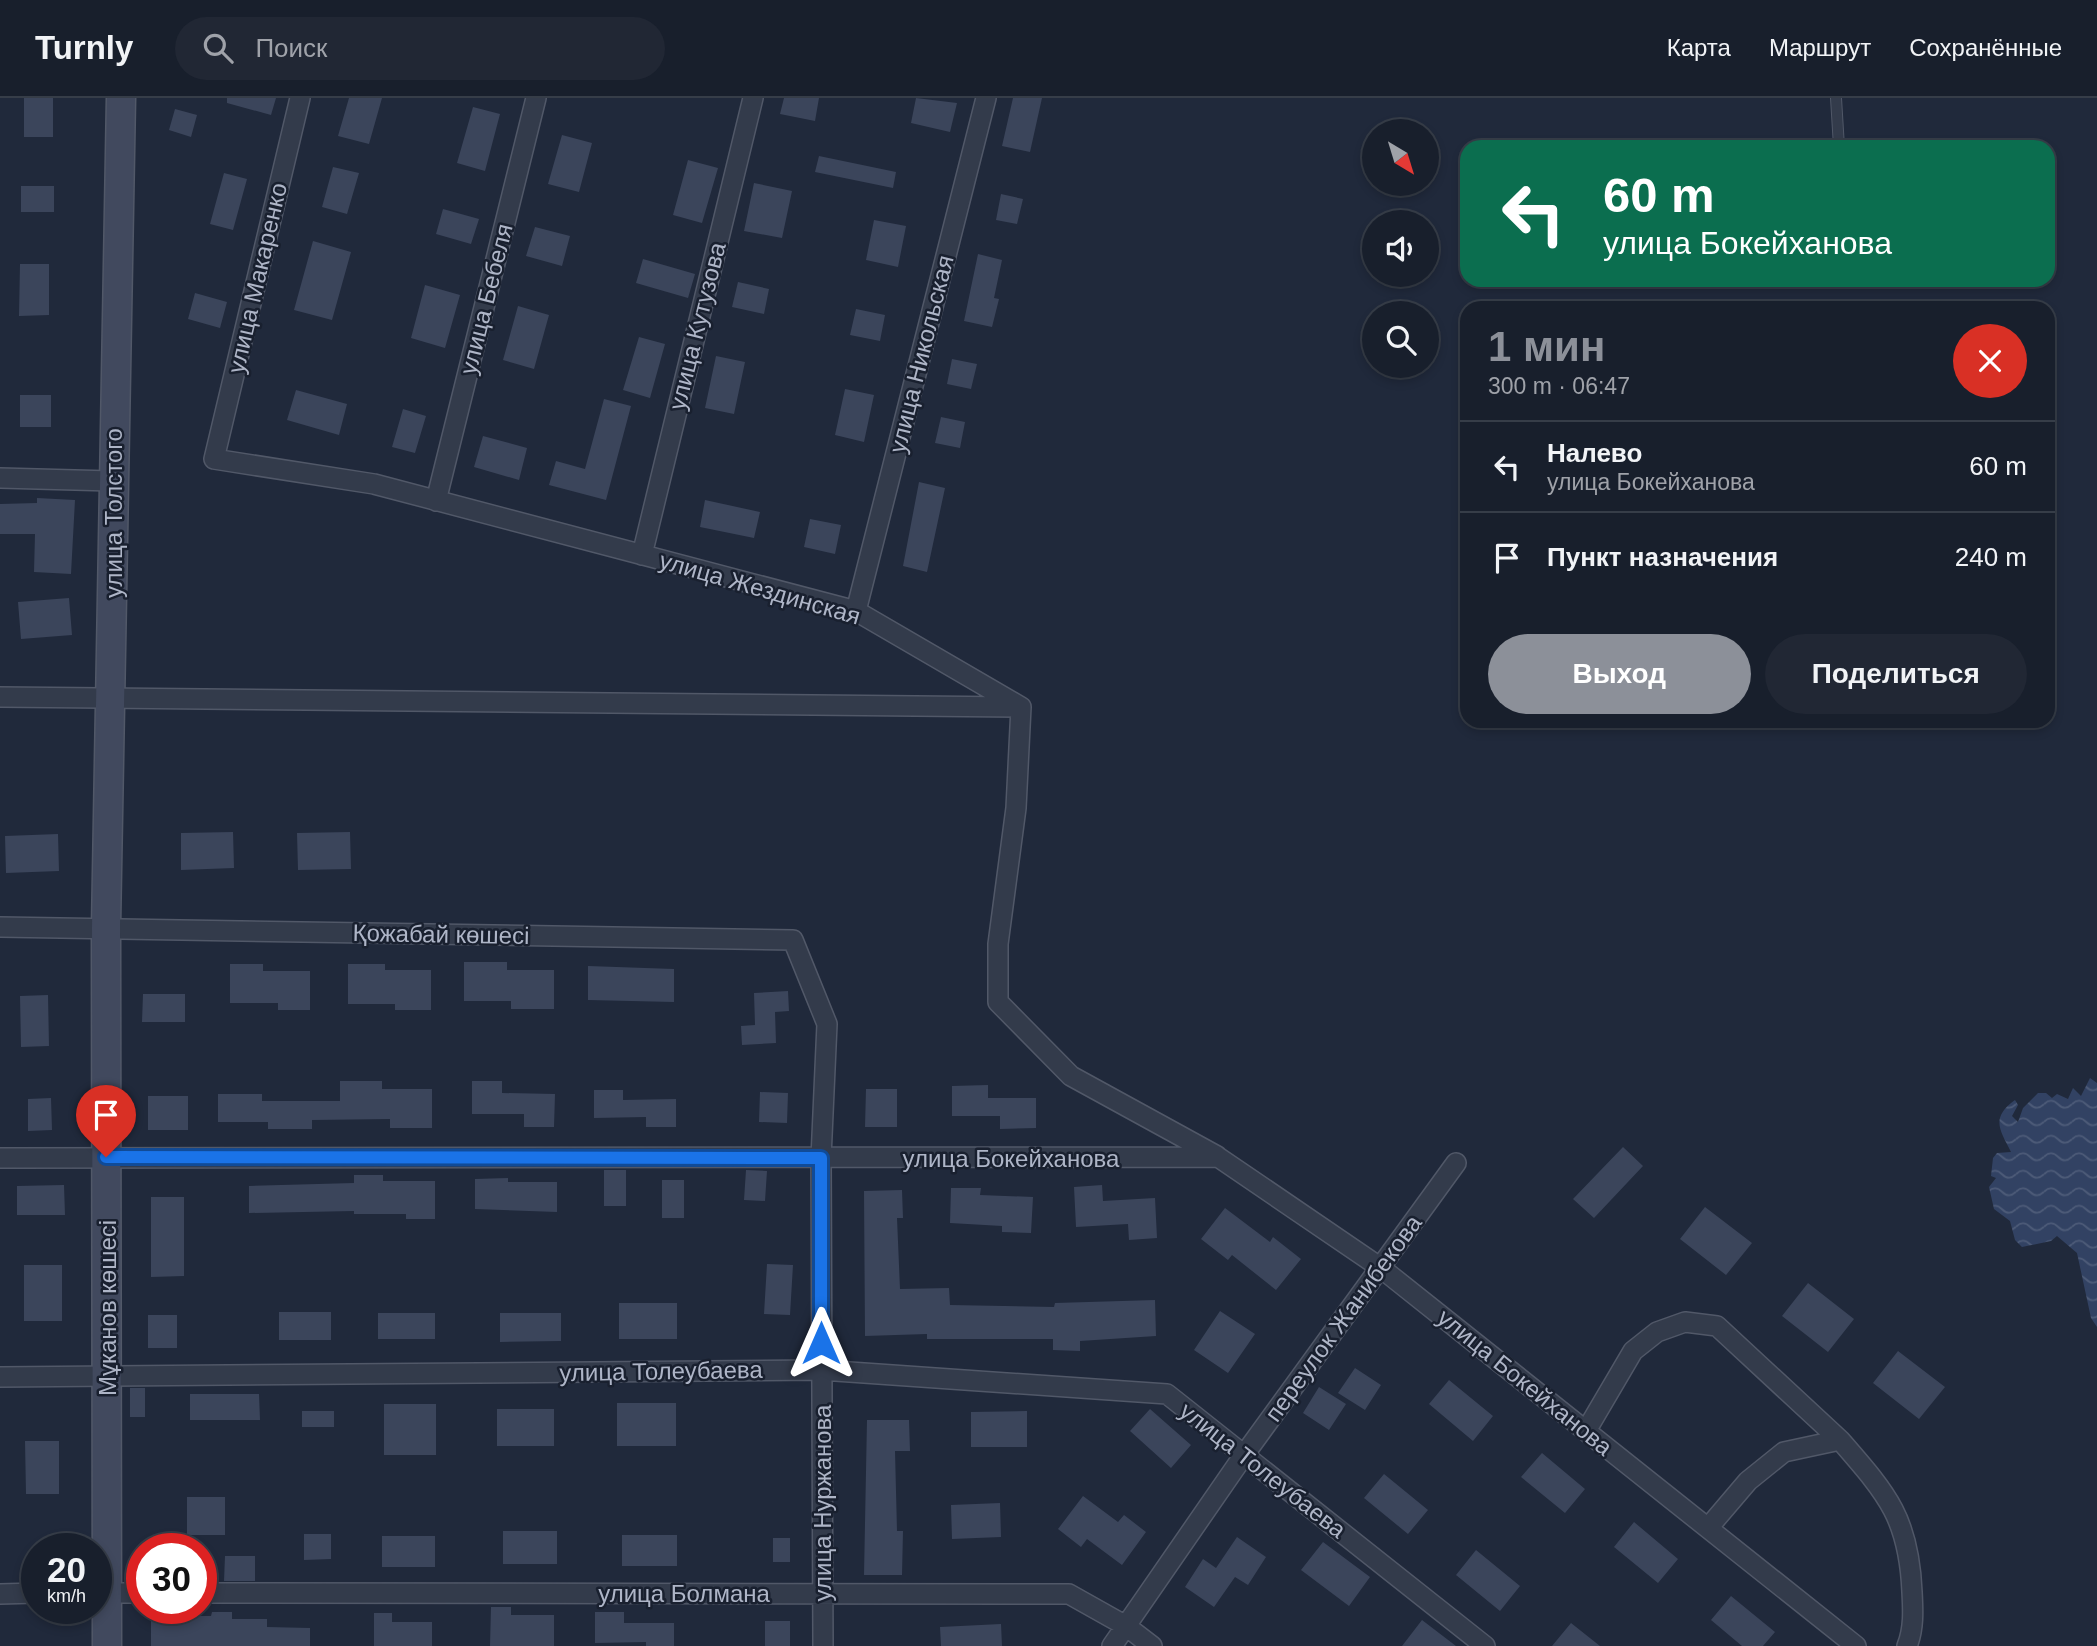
<!DOCTYPE html>
<html lang="ru">
<meta charset="utf-8">
<style>
:root{--surface:#181f2c;--page:#212734;--text:#f1f3f6;--muted:#9fa2a9;--line:#363d48;--accent:#8c9099}
body{margin:0;font-family:Arial,sans-serif;background:var(--page);color:var(--text);height:100vh;display:flex;flex-direction:column;font-size:26px;white-space:nowrap}
*{box-sizing:border-box;margin:0}
p{font-size:23px;color:var(--muted)}
.icon{flex:none;width:38px;height:38px;fill:none;stroke:currentColor;stroke-width:2;stroke-linecap:round;stroke-linejoin:round}
.map{position:relative;flex:1;overflow:hidden}
.side{position:absolute;left:1460px;top:203px;width:595px;height:427px;display:flex;flex-direction:column;background:var(--surface);border-radius:21px;box-shadow:0 4px 10px #0003,0 0 0 2px var(--line)}
.side>*{flex:none}
.top-card{position:absolute;left:1460px;top:42px;width:595px;height:147px;border-radius:21px;box-shadow:0 4px 10px #0003,0 0 0 2px var(--line);background:#0b6e4f;color:#fff;overflow:hidden}
.needle{width:46px;rotate:142deg}
.tools{position:absolute;left:1362px;top:21px;display:grid;gap:14px}
.tools a{display:grid;place-items:center;width:77px;height:77px;border-radius:50%;background:var(--surface);box-shadow:0 4px 10px #0003,0 0 0 2px var(--line);font-size:35px}
.speed{position:absolute;left:21px;top:1435px;display:flex;gap:14px;font-size:35px;font-weight:700;text-align:center}
.speed>*{display:grid;place-content:center;width:91px;height:91px;border-radius:50%;background:var(--surface);box-shadow:0 4px 10px #0003,0 0 0 2px var(--line);line-height:1}
.speed small{font-size:18px;font-weight:400}
.speed .limit{border:10px solid #d22;background:#fff;color:#111}
.pin{position:absolute;display:grid;place-items:center;width:60px;height:60px;color:#fff;margin:-72px -30px;border-radius:50% 50% 50% 0;rotate:-45deg;box-shadow:0 0 7px #0007}
.pin .icon{rotate:45deg}
.me{position:absolute;width:77px;margin:-38px;rotate:0deg;stroke-linejoin:round;filter:drop-shadow(0 0 5px #0008)}
.turn{display:flex;align-items:center;gap:24px;height:147px;padding:0 28px;font-size:32px}
.turn .icon{width:91px;height:91px;stroke-width:2.5}
.turn b{display:block;font-size:49px;line-height:60px}
.round{display:grid;place-items:center;flex:none;width:74px;height:74px;border-radius:37px;background:var(--page)}
.overview{display:flex;align-items:center;justify-content:space-between;height:119px;padding:0 28px}
h1{font-size:42px;font-weight:800;line-height:52px;color:var(--accent)}
.action{display:flex;gap:14px;margin-top:auto;padding:14px 28px}
.action a{flex:1;height:80px;border-radius:42px;background:var(--accent);color:#fff;font-size:28px;font-weight:800;line-height:80px;text-align:center}
.action a+a{background:var(--page);color:var(--text)}
ul{padding:0;list-style:none}
li{display:flex;align-items:center;gap:21px;height:91px;padding:0 28px;border-top:2px solid var(--line)}
li div{flex:1}
li b{display:block;font-size:26px}
li em{font-style:normal}
header{display:flex;align-items:center;gap:42px;box-sizing:border-box;height:98px;padding:0 35px;background:var(--surface);border-bottom:2px solid var(--line)}
header strong{font-size:33px}
nav{display:flex;gap:38px;margin-inline-start:auto;font-size:24px}
.search{width:490px;height:63px;background:var(--page);display:flex;align-items:center;gap:18px;box-sizing:border-box;padding:0 24px;border-radius:38px;color:var(--muted);font-size:26px}
.map>svg:first-child{display:block}
</style>
<header>
<strong>Turnly</strong>
<div class="search"><svg class="icon" aria-label="search" viewBox="0 0 24 24"><circle cx="10" cy="10" r="6"/><path d="M15 15l6 6"/></svg>Поиск</div>
<nav><a>Карта</a><a>Маршрут</a><a>Сохранённые</a></nav>
</header>
<div class="map">
<svg width="2097" height="1548" viewBox="0 0 2097 1548">
<defs>
<pattern id="water-waves" width="16" height="10" patternUnits="userSpaceOnUse" patternTransform="scale(1.75)"><rect width="16" height="10" fill="#324263"/><path d="M0 5q4-4 8 0t8 0" fill="none" stroke="#4d5b78"/></pattern>
</defs>
<rect width="100%" height="100%" fill="#20293b"/>
<path fill="url(#water-waves)" d="M 2090,980 L 2097,985 L 2097,1229 L 2091,1220 L 2077,1155 L 2057,1138 L 2051,1143 L 2022,1149 L 2015,1142 L 2010,1123 L 1994,1111 L 1989,1089 L 1996,1080 L 1991,1078 L 1993,1060 L 1997,1055 L 2011,1054 C 2000,1032 1990,1020 2015,1002 L 2018,1007 L 2012,1018 L 2018,1024 L 2023,1010 L 2038,995 L 2046,995 L 2052,1000 L 2057,996 L 2068,1001 L 2073,990 L 2081,998 Z"/>
<path fill="#3b455b" d="M 24,0 L 53,0 L 53,39 L 24,39 Z
M 227,0 L 276,0 L 271,17 L 227,5 Z
M 349,0 L 382,0 L 369,46 L 338,38 Z
M 784,0 L 819,0 L 815,23 L 780,16 Z
M 916,0 L 957,5 L 950,34 L 911,25 Z
M 1013,0 L 1042,0 L 1030,54 L 1002,48 Z
M 473,9 L 500,16 L 485,73 L 457,65 Z
M 175,11 L 197,17 L 191,39 L 169,32 Z
M 562,37 L 592,45 L 579,94 L 548,86 Z
M 819,58 L 896,74 L 893,90 L 815,74 Z
M 688,62 L 718,70 L 702,125 L 673,117 Z
M 333,69 L 359,75 L 347,116 L 322,109 Z
M 224,75 L 247,81 L 233,132 L 210,126 Z
M 754,85 L 792,93 L 782,140 L 744,133 Z
M 21,88 L 54,88 L 54,114 L 21,114 Z
M 1001,96 L 1023,101 L 1017,126 L 996,122 Z
M 443,111 L 479,121 L 471,146 L 436,136 Z
M 874,122 L 906,128 L 898,169 L 866,162 Z
M 535,129 L 570,138 L 562,168 L 526,158 Z
M 313,143 L 351,154 L 332,222 L 294,212 Z
M 978,156 L 1002,162 L 994,200 L 999,201 L 992,229 L 964,223 Z
M 643,161 L 695,176 L 688,200 L 636,185 Z
M 20,166 L 49,166 L 49,217 L 19,218 Z
M 738,184 L 769,191 L 764,216 L 732,209 Z
M 425,187 L 460,197 L 445,250 L 411,240 Z
M 195,195 L 227,204 L 220,230 L 188,221 Z
M 518,208 L 549,217 L 534,271 L 503,262 Z
M 856,211 L 885,217 L 880,243 L 850,237 Z
M 639,239 L 665,246 L 650,300 L 623,292 Z
M 716,258 L 745,264 L 734,316 L 705,310 Z
M 952,261 L 977,266 L 971,291 L 947,286 Z
M 845,291 L 874,297 L 864,344 L 835,337 Z
M 296,292 L 347,306 L 339,337 L 287,322 Z
M 20,297 L 51,297 L 51,329 L 20,329 Z
M 604,301 L 631,308 L 606,402 L 549,387 L 556,363 L 585,371 Z
M 403,311 L 426,318 L 415,355 L 392,349 Z
M 941,319 L 965,324 L 960,350 L 935,345 Z
M 483,338 L 527,350 L 519,382 L 474,369 Z
M 919,384 L 945,390 L 927,474 L 903,468 Z
M 37,400 L 75,402 L 71,476 L 34,474 L 35,436 L 0,436 L 0,406 L 37,405 Z
M 705,402 L 760,414 L 754,440 L 700,429 Z
M 810,421 L 841,427 L 835,456 L 804,449 Z
M 69,500 L 72,537 L 21,541 L 18,504 Z
M 233,734 L 234,770 L 181,772 L 181,735 Z
M 350,734 L 351,771 L 298,772 L 297,735 Z
M 58,736 L 59,773 L 6,775 L 5,738 Z
M 464,864 L 507,864 L 507,872 L 554,872 L 554,911 L 511,911 L 511,903 L 464,903 Z
M 230,866 L 263,866 L 263,873 L 310,873 L 310,912 L 278,912 L 278,905 L 230,905 Z
M 348,866 L 385,866 L 385,872 L 431,872 L 431,912 L 395,912 L 395,906 L 348,906 Z
M 588,868 L 674,871 L 674,904 L 588,902 Z
M 788,893 L 789,913 L 775,914 L 776,945 L 742,947 L 741,928 L 755,927 L 754,895 Z
M 143,896 L 185,896 L 185,924 L 142,924 Z
M 48,897 L 49,948 L 21,949 L 20,898 Z
M 340,983 L 382,983 L 382,991 L 432,991 L 432,1030 L 390,1030 L 390,1021 L 312,1022 L 312,1031 L 268,1031 L 268,1024 L 218,1024 L 218,996 L 262,996 L 262,1003 L 340,1003 Z
M 472,983 L 502,983 L 502,995 L 555,996 L 554,1029 L 524,1029 L 524,1016 L 472,1016 Z
M 988,987 L 988,1000 L 1036,1000 L 1036,1030 L 1000,1031 L 1000,1018 L 952,1018 L 952,988 Z
M 866,991 L 897,991 L 897,1029 L 865,1029 Z
M 594,992 L 623,992 L 623,1002 L 676,1001 L 676,1029 L 646,1029 L 646,1019 L 594,1020 Z
M 760,994 L 788,995 L 787,1025 L 759,1024 Z
M 148,998 L 188,998 L 188,1032 L 148,1032 Z
M 51,1000 L 52,1032 L 28,1033 L 28,1001 Z
M 1623,1049 L 1643,1068 L 1594,1120 L 1573,1101 Z
M 604,1072 L 626,1072 L 626,1108 L 604,1108 Z
M 746,1072 L 767,1073 L 765,1103 L 744,1102 Z
M 354,1077 L 383,1077 L 383,1083 L 435,1083 L 435,1121 L 406,1121 L 406,1116 L 354,1116 L 354,1113 L 249,1115 L 249,1088 L 354,1085 Z
M 508,1080 L 508,1084 L 557,1084 L 557,1114 L 475,1111 L 475,1081 Z
M 662,1082 L 684,1082 L 684,1120 L 662,1120 Z
M 64,1087 L 65,1117 L 17,1117 L 17,1088 Z
M 1102,1087 L 1103,1103 L 1155,1100 L 1157,1140 L 1129,1142 L 1128,1126 L 1076,1129 L 1074,1089 Z
M 951,1090 L 981,1090 L 980,1097 L 1033,1099 L 1031,1135 L 1002,1134 L 1002,1128 L 950,1125 Z
M 902,1092 L 903,1120 L 897,1120 L 900,1191 L 949,1190 L 950,1207 L 1054,1209 L 1055,1205 L 1155,1202 L 1156,1238 L 1080,1243 L 1080,1253 L 1053,1252 L 1053,1241 L 927,1241 L 927,1236 L 865,1238 L 864,1093 Z
M 151,1099 L 184,1099 L 184,1178 L 151,1179 Z
M 1705,1109 L 1752,1145 L 1726,1177 L 1680,1141 Z
M 1225,1110 L 1270,1144 L 1273,1139 L 1301,1161 L 1276,1192 L 1232,1157 L 1228,1162 L 1201,1141 Z
M 767,1166 L 793,1167 L 790,1217 L 764,1216 Z
M 24,1167 L 62,1167 L 62,1223 L 24,1223 Z
M 1808,1185 L 1854,1221 L 1828,1254 L 1782,1218 Z
M 619,1205 L 677,1205 L 677,1241 L 619,1241 Z
M 1220,1213 L 1255,1236 L 1228,1275 L 1194,1252 Z
M 279,1214 L 331,1214 L 331,1242 L 279,1242 Z
M 378,1215 L 435,1215 L 435,1241 L 378,1241 Z
M 500,1215 L 561,1215 L 561,1243 L 500,1244 Z
M 148,1217 L 177,1217 L 177,1250 L 148,1250 Z
M 1898,1253 L 1945,1289 L 1919,1321 L 1873,1285 Z
M 1355,1270 L 1381,1287 L 1365,1312 L 1338,1295 Z
M 1449,1282 L 1493,1318 L 1473,1343 L 1429,1306 Z
M 1319,1289 L 1346,1306 L 1329,1332 L 1303,1315 Z
M 130,1290 L 145,1290 L 145,1319 L 130,1319 Z
M 190,1296 L 259,1296 L 260,1322 L 190,1322 Z
M 617,1305 L 676,1305 L 676,1348 L 617,1348 Z
M 384,1306 L 436,1306 L 436,1357 L 384,1357 Z
M 497,1311 L 554,1311 L 554,1348 L 497,1348 Z
M 1150,1311 L 1191,1347 L 1171,1370 L 1130,1333 Z
M 302,1313 L 334,1313 L 334,1329 L 302,1329 Z
M 1027,1313 L 1027,1349 L 971,1349 L 971,1314 Z
M 867,1322 L 909,1322 L 910,1353 L 895,1353 L 897,1433 L 903,1433 L 902,1477 L 864,1477 Z
M 25,1343 L 59,1343 L 59,1396 L 26,1396 Z
M 1542,1355 L 1585,1391 L 1565,1415 L 1521,1379 Z
M 1384,1376 L 1428,1412 L 1408,1436 L 1364,1400 Z
M 1083,1398 L 1118,1424 L 1124,1417 L 1146,1434 L 1122,1467 L 1087,1441 L 1081,1449 L 1058,1431 Z
M 187,1399 L 225,1399 L 225,1437 L 187,1437 Z
M 1000,1405 L 1001,1439 L 952,1441 L 951,1407 Z
M 1634,1424 L 1678,1461 L 1658,1485 L 1614,1449 Z
M 503,1433 L 557,1433 L 557,1466 L 503,1466 Z
M 304,1436 L 331,1436 L 331,1461 L 304,1462 Z
M 622,1437 L 677,1437 L 677,1468 L 622,1468 Z
M 382,1438 L 435,1438 L 435,1469 L 382,1469 Z
M 1237,1439 L 1266,1459 L 1248,1487 L 1235,1479 L 1214,1509 L 1185,1489 L 1203,1461 L 1216,1470 Z
M 773,1440 L 790,1440 L 790,1464 L 773,1464 Z
M 1323,1444 L 1370,1479 L 1349,1508 L 1301,1472 Z
M 1476,1452 L 1520,1488 L 1500,1513 L 1456,1477 Z
M 225,1458 L 255,1458 L 255,1483 L 224,1483 Z
M 1731,1498 L 1775,1534 L 1763,1548 L 1742,1548 L 1711,1522 Z
M 491,1509 L 511,1509 L 511,1517 L 554,1517 L 554,1548 L 490,1548 Z
M 212,1514 L 232,1514 L 232,1521 L 267,1521 L 267,1529 L 310,1530 L 310,1548 L 151,1548 L 151,1518 L 211,1518 Z
M 595,1514 L 624,1514 L 624,1525 L 674,1525 L 674,1548 L 646,1548 L 646,1544 L 595,1545 Z
M 374,1515 L 392,1515 L 392,1524 L 432,1524 L 432,1548 L 374,1548 Z
M 1422,1522 L 1456,1548 L 1402,1548 Z
M 765,1523 L 790,1523 L 790,1548 L 765,1548 Z
M 1571,1525 L 1600,1548 L 1552,1548 Z
M 1001,1526 L 1002,1548 L 941,1548 L 940,1529 Z"/>
<g fill="none" stroke-linecap="round" stroke-linejoin="round">
<g stroke="#515868" stroke-width="12">
<path id="lane" d="M 1836,0 L 1839,49"/>
</g>
<g stroke="#515868" stroke-width="22">
<path id="street" d="M 300,0 L 214,361 L 374,386 L 856,513 L 1021,609 L 1016,710 L 998,846 L 998,904 L 1071,978 L 1217,1058
M 0,380 L 112,383
M 436,403 L 536,0
M 642,457 L 753,0
M 856,513 L 986,0
M 0,599 L 1017,609
M 0,829 L 793,842 L 827,926 L 821,1060 L 823,1548
M 0,1060 L 1218,1059 L 1381,1170 L 1856,1548
M 0,1279 L 821,1272 L 1167,1296 L 1485,1548
M 1586,1333 L 1633,1253 L 1657,1234 L 1685,1224 L 1717,1228 L 1840,1342
M 1708,1430 L 1748,1383 L 1784,1354 L 1840,1342 C 1887,1396 1909,1420 1912,1494 C 1913,1512 1914,1531 1907,1548
M 97,1495 L 142,1495
M 201,1495 L 1069,1496 L 1126,1528 L 1152,1548
M 0,1496 L 37,1495
M 1112,1548 L 1244,1357 L 1456,1065"/>
</g>
<g stroke="#515868" stroke-width="31">
<path id="secondary" d="M 107,1548 L 106,829 L 121,0"/>
</g>
<use href="#lane" stroke="#333b4b" stroke-width="10"/>
<use href="#street" stroke="#333b4b" stroke-width="19"/>
<use href="#secondary" stroke="#41495e" stroke-width="28"/>
</g>
<g fill="none" stroke-linecap="round" stroke-linejoin="round">
<g stroke="#114b97" stroke-width="18">
<path id="route" d="M 106,1059 L 821,1060 L 821,1245"/>
</g>
<use href="#route" stroke="#1a73e8" stroke-width="12"/>
</g>
<g text-anchor="middle" dominant-baseline="central" stroke-width="5" stroke-linejoin="round" paint-order="stroke">
<g font-size="24" fill="#aeb5c7" stroke="#19202f">
<text transform="translate(257 180) rotate(-77)">улица Макаренко</text>
<text transform="translate(486 201) rotate(-76)">улица Бебеля</text>
<text transform="translate(697 228) rotate(-76)">улица Кутузова</text>
<text transform="translate(921 256) rotate(-76)">улица Никольская</text>
<text transform="translate(113 415) rotate(-90)">улица Толстого</text>
<text transform="translate(760 490) rotate(16)">улица Жездинская</text>
<text transform="translate(441 836) rotate(1)">Қожабай көшесі</text>
<text x="1011" y="1060">улица Бокейханова</text>
<text transform="translate(107 1210) rotate(-90)">Мұканов көшесі</text>
<text transform="translate(1343 1220) rotate(-54)">переулок Жанибекова</text>
<text transform="translate(661 1273) rotate(-1)">улица Толеубаева</text>
<text transform="translate(1525 1284) rotate(39)">улица Бокейханова</text>
<text transform="translate(1263 1372) rotate(38)">улица Толеубаева</text>
<text transform="translate(822 1405) rotate(-90)">улица Нуржанова</text>
<text x="684" y="1495">улица Болмана</text>
</g>
</g>
</svg>
<div class="tools">
<a><svg class="needle" viewBox="-14 -14 28 28"><path d="M0-13l5 13h-10z" fill="#e53935"/><path d="M0 13l5-13h-10z" fill="#9fa2a9"/></svg></a>
<a><svg class="icon" aria-label="sound" viewBox="0 0 24 24"><path d="M4 9h4l5-4v14l-5-4H4zM17 9q2 3 0 6"/></svg></a>
<a><svg class="icon" aria-label="search" viewBox="0 0 24 24"><circle cx="10" cy="10" r="6"/><path d="M15 15l6 6"/></svg></a>
</div>
<div class="speed"><div>20<small>km/h</small></div><div class="limit">30</div></div>
<div class="pin" style="left:106px;top:1059px;background:#d93025"><svg class="icon" aria-label="arrive" viewBox="0 0 24 24"><path d="M6 21V4h12l-3 4 3 4H6"/></svg></div>
<svg class="me" style="left:821px;top:1245px" viewBox="-20 -20 40 40"><path d="M0-17L14 15 0 8-14 15z" fill="#1a73e8" stroke="#fff" stroke-width="4"/></svg>
<div class="top-card">
<div class="turn"><svg class="icon" aria-label="left" viewBox="0 0 24 24"><path d="M17 20v-9H6M10 6l-5 5 5 5"/></svg><div><b>60 m</b>улица Бокейханова</div></div>
</div>
<section class="side">
<div class="overview"><div><h1>1 мин</h1><p>300 m · 06:47</p></div><a class="round" style="background:#d93025;color:#fff"><svg class="icon" aria-label="close" viewBox="0 0 24 24"><path d="M6 6l12 12M18 6L6 18"/></svg></a></div>
<ul>
<li><svg class="icon" aria-label="left" viewBox="0 0 24 24"><path d="M17 20v-9H6M10 6l-5 5 5 5"/></svg><div><b>Налево</b><p>улица Бокейханова</p></div><em>60 m</em></li>
<li><svg class="icon" aria-label="arrive" viewBox="0 0 24 24"><path d="M6 21V4h12l-3 4 3 4H6"/></svg><div><b>Пункт назначения</b></div><em>240 m</em></li>
</ul>
<div class="action"><a>Выход</a><a>Поделиться</a></div>
</section>
</div>
